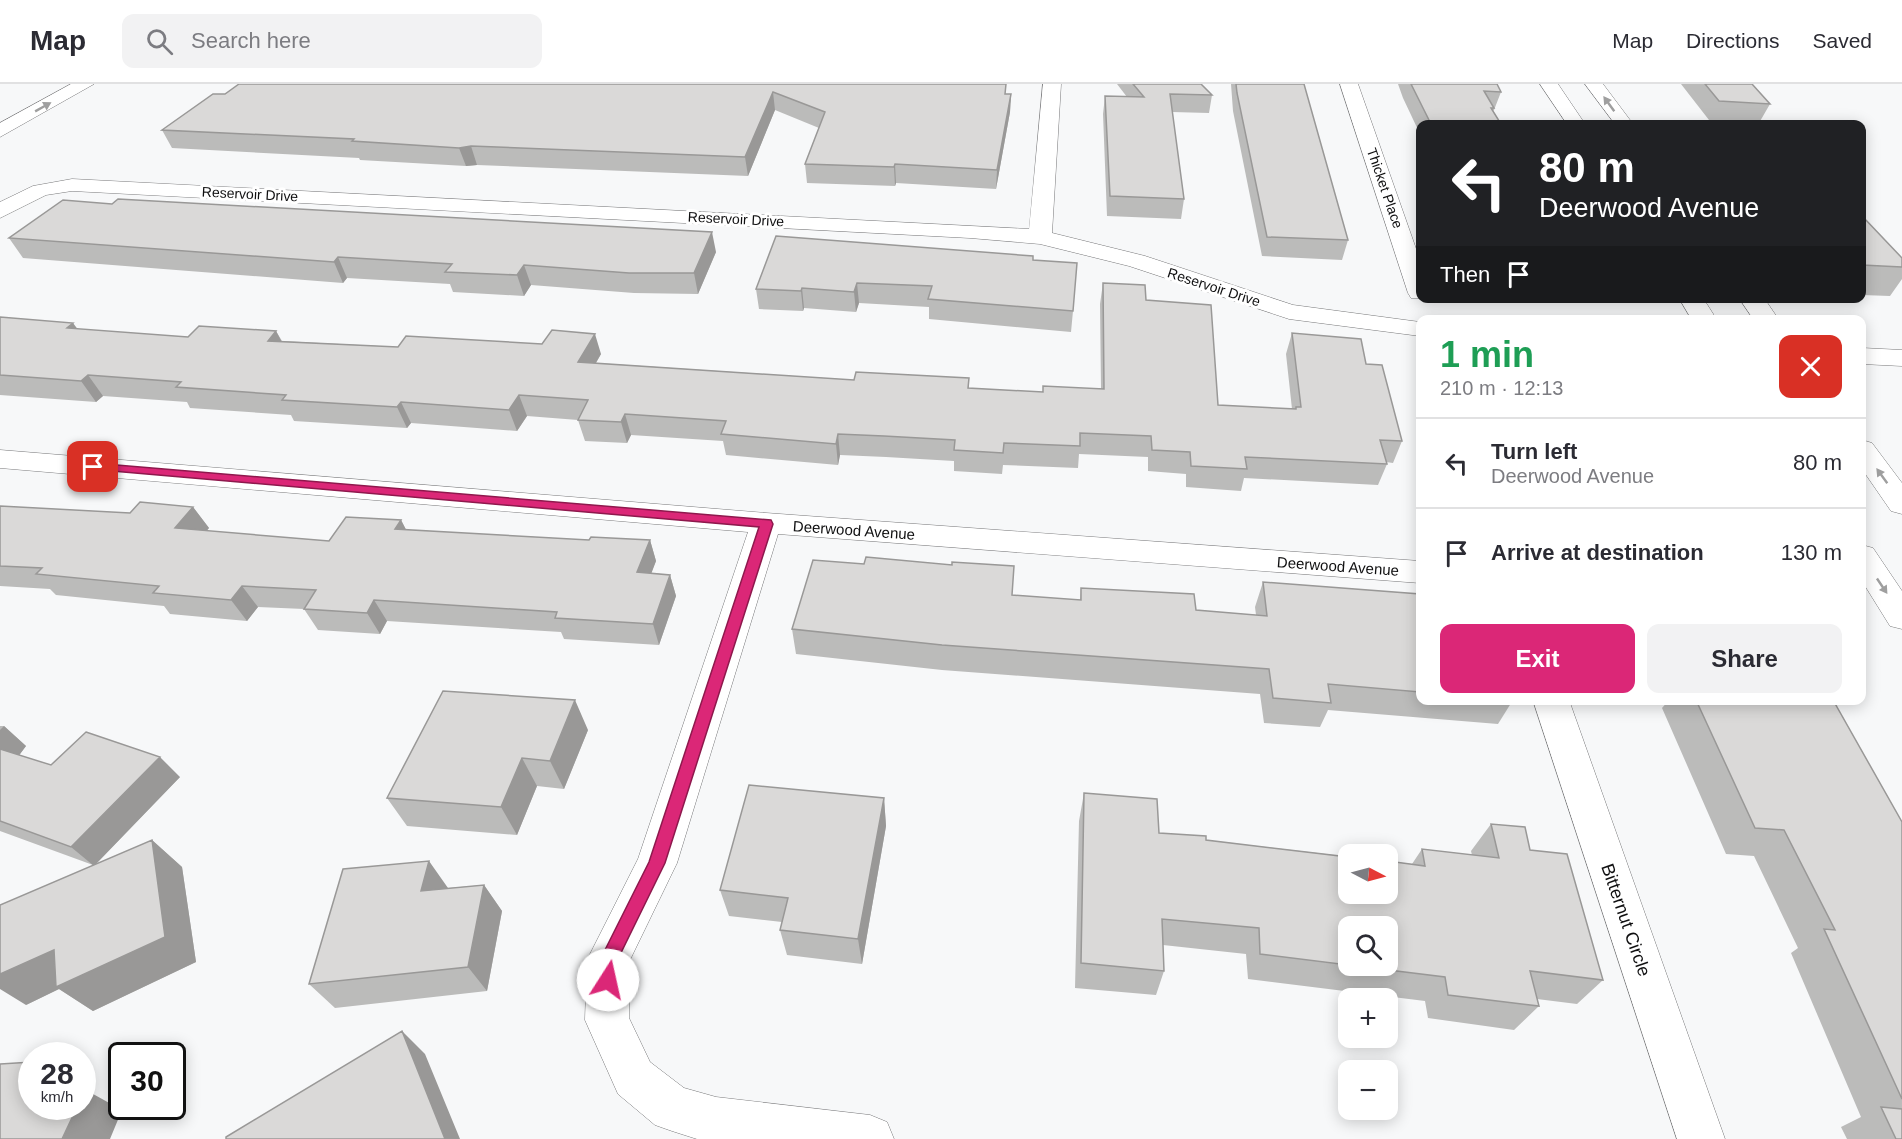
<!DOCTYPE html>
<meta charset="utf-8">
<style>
:root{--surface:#fff;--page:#f2f2f3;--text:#2b2b33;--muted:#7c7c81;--line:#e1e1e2;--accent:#db2777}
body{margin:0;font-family:Helvetica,sans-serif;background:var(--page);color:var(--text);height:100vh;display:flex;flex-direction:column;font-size:22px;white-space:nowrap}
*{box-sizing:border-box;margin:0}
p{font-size:20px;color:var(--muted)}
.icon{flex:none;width:33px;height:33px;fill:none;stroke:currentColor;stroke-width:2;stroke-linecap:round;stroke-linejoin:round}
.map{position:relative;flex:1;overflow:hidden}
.details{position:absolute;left:1416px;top:231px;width:450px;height:390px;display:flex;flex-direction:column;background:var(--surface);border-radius:12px;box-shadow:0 3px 15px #0003}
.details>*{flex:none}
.banner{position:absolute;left:1416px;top:36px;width:450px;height:183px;border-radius:12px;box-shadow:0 3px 15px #0003;background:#202124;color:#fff;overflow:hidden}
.needle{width:39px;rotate:96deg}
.controls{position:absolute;left:1338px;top:760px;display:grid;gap:12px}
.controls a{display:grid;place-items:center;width:60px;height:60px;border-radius:12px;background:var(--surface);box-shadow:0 3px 15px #0003;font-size:30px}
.speed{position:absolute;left:18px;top:958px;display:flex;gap:12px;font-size:30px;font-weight:700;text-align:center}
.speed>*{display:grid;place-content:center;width:78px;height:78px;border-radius:50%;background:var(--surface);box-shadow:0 3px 15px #0003;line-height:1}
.speed small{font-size:15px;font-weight:400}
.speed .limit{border:3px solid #111;border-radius:9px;background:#fff;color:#111}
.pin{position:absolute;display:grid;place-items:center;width:51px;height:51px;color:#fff;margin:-26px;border-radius:12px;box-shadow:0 3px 9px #0006}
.me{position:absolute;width:66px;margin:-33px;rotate:10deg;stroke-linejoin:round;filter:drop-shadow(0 0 4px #0008)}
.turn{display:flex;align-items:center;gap:21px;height:126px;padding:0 24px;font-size:27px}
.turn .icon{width:78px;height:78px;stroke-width:2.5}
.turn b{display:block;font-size:42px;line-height:51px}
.then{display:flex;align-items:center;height:57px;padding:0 24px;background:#0003;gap:12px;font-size:22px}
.round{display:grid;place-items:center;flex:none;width:63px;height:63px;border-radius:12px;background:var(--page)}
.head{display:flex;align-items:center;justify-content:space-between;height:102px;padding:0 24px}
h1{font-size:36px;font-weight:700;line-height:45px;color:#1e9e55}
.button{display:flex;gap:12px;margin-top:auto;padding:12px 24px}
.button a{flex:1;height:69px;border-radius:12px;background:var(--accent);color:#fff;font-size:24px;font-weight:700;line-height:69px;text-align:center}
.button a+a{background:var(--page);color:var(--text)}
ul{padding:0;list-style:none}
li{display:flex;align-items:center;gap:18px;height:90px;padding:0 24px;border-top:2px solid var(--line)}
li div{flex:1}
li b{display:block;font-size:22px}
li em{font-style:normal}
header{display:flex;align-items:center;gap:36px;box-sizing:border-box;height:84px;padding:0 30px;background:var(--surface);border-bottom:2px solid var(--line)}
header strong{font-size:28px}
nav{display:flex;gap:33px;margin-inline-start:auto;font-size:21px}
.search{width:420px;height:54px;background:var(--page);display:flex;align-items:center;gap:15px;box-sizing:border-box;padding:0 21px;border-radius:12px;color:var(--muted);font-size:22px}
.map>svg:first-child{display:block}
</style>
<header>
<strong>Map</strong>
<div class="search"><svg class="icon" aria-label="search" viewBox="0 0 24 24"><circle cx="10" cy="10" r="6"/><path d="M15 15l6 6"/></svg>Search here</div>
<nav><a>Map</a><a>Directions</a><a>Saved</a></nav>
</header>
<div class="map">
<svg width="1902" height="1055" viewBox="0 0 1902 1055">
<rect width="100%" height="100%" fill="#f7f8f9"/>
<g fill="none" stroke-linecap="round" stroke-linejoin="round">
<g stroke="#78787a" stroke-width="1">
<path id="minor" d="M 1043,0 L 1061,0 L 1052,149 L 1145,172 L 1293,221 L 1420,238 L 1420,252 L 1289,235 L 1129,182 L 1040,160 L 970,154 L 72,107 L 46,111 L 0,134 L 0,118 L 33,102 L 72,95 L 1029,145 Z
M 1340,0 L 1358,0 L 1420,176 L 1420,214 L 1427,214 L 1411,214 L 1408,209 Z
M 1862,264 L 1902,266 L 1902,282 L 1862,280 Z
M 0,366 L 766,429 L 1420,477 L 1420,499 L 778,450 L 677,779 L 629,878 L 629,934 L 650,978 L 684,1004 L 716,1013 L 870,1031 L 887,1038 L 894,1055 L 697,1055 L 672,1047 L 655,1041 L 618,1010 L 585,936 L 587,876 L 638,775 L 748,448 L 0,384 Z
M 1533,616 L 1569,616 L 1725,1055 L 1677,1055 Z"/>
</g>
<g stroke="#78787a" stroke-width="1">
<path id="major" d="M 1540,0 L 1558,0 L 1585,40 L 1567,40 Z
M 1585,0 L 1603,0 L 1633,40 L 1615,40 Z
M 1679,214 L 1703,214 L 1717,236 L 1692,236 Z
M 1739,214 L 1764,214 L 1779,236 L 1754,236 Z
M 1862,356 L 1872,359 L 1902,399 L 1902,430 L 1891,427 L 1862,385 Z
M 1862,461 L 1873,464 L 1902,507 L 1902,545 L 1890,542 L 1862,497 Z"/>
</g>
<g stroke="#78787a" stroke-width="1">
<path id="highway" d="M 71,0 L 94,0 L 0,53 L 0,39 Z"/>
</g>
<use href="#minor" fill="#fff" fill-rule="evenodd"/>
<use href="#major" fill="#fff" fill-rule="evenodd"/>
<use href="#highway" fill="#fff" fill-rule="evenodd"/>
</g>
<path fill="#bbbbba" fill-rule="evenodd" d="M 239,0 L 1007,10 L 1011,10 L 1010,28 L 996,105 L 896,99 L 895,102 L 807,99 L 805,80 L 819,44 L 775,26 L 748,92 L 477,81 L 466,82 L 360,76 L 359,74 L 172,64 L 162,46 L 225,10 Z
M 1117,0 L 1201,0 L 1212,11 L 1209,29 L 1172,28 L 1184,115 L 1181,135 L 1107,132 L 1103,30 L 1105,12 L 1127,13 Z
M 1231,0 L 1304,0 L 1348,156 L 1342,176 L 1262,172 L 1233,27 Z
M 1398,0 L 1497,0 L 1501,8 L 1494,26 L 1493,27 L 1501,40 L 1420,40 L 1420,50 L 1403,14 Z
M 1681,0 L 1752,0 L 1770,20 L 1759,39 L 1709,36 Z
M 1862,134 L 1902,174 L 1902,195 L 1890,212 L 1862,211 Z
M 9,154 L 716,168 L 698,210 L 634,209 L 531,201 L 524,212 L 453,208 L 450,200 L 347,194 L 343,199 L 23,174 Z
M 1033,176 L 1073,227 L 1071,248 L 929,235 L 929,223 L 859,219 L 856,228 L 804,224 L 803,227 L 759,225 L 756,205 Z
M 1103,199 L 1146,216 L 1218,321 L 1292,325 L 1286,270 L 1292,249 L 1366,280 L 1402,357 L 1393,379 L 1386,378 L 1387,380 L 1378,401 L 1244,394 L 1241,407 L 1186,403 L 1186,390 L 1148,387 L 1148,373 L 1079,370 L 1078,384 L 1003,381 L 1002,390 L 954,387 L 954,377 L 886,373 L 840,371 L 838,381 L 726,371 L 723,357 L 631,351 L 627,359 L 585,357 L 578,336 L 527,332 L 517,347 L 411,339 L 407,344 L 294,337 L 291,331 L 190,324 L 187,318 L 103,312 L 96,318 L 0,311 L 0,233 L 77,245 L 188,253 L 276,247 L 282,257 L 398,263 L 601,270 L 596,279 L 854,296 L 969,294 L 969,304 L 1042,308 L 1101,305 L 1100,220 Z
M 1518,214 L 1561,214 L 1560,217 Z
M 1564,214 L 1586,214 L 1586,216 Z
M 0,422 L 130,429 L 193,423 L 209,444 L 206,447 L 329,457 L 401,436 L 406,446 L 589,456 L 650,456 L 656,477 L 651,489 L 670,491 L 676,512 L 659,561 L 564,555 L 561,548 L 387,537 L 380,550 L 318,546 L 304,525 L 258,523 L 247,537 L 170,530 L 164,522 L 56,511 L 50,505 L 0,502 Z
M 1263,498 L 1420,510 L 1420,616 L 1513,616 L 1498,640 L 1328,626 L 1320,643 L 1264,639 L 1260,610 L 942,586 L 796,570 L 792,545 L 1013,511 L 1080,516 L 1081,504 L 1196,526 L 1256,531 L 1255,523 Z
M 1669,616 L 1833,616 L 1902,738 L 1902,1055 L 1847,1055 L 1841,1043 L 1861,1033 L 1791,869 L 1798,864 L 1754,772 L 1726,770 L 1662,624 Z
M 0,642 L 4,642 L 26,662 L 19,671 L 51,681 L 180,693 L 96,780 L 152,756 L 182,783 L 196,878 L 93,927 L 59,905 L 26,921 L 93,781 L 0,747 Z
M 588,646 L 564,705 L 537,702 L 517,751 L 407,742 L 387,714 Z
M 1084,709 L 1159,749 L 1206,756 L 1412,780 L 1422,765 L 1472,771 L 1471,767 L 1491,740 L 1530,766 L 1603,896 L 1577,920 L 1537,915 L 1539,922 L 1514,946 L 1428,934 L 1425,917 L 1248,895 L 1246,870 L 1163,861 L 1164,887 L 1156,911 L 1075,904 L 1079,737 ZM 1348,843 L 1388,882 L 1348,882 Z
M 884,714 L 886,742 L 862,880 L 787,871 L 780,846 L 782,838 L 729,832 L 720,806 Z
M 484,801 L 502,827 L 487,907 L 335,924 L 309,900 L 448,804 Z"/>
<path fill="#999897" d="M 773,8 L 775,26 L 748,92 L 745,73 Z
M 1011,10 L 1010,28 L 996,105 L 997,86 Z
M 471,62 L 477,81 L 466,82 L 459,64 Z
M 895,80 L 896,99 L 895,102 L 894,83 Z
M 712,148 L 716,168 L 698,210 L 694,189 Z
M 338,173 L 347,194 L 343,199 L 334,178 Z
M 524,181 L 531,201 L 524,212 L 517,191 Z
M 857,199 L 859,219 L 856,228 L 854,208 Z
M 802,204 L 804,224 L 803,227 L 801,207 Z
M 73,239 L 88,259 L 67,244 Z
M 276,247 L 287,268 L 268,257 Z
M 595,250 L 601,270 L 584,299 L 578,278 Z
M 88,291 L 103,312 L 96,318 L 81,297 Z
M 519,311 L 527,332 L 517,347 L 509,326 Z
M 401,318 L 411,339 L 407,344 L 397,323 Z
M 625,330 L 631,351 L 627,359 L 621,338 Z
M 838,350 L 840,371 L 838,381 L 836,360 Z
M 193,423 L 209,444 L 191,465 L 175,444 Z
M 401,436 L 412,457 L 395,445 Z
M 650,456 L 656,477 L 644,509 L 637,488 Z
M 670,491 L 676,512 L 659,561 L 653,540 Z
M 242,502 L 258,523 L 247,537 L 231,516 Z
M 374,516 L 387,537 L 380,550 L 367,529 Z
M 575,616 L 588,646 L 564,705 L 550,677 Z
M 4,642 L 26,662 L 12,681 L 0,671 L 0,646 Z
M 160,673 L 180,693 L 94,782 L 71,763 Z
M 522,674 L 537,702 L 517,751 L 501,723 Z
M 884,714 L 886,742 L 862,880 L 858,855 Z
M 152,756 L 182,783 L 196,878 L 93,927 L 59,905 L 26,921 L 0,905 L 0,890 Z
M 429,777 L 448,804 L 442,833 L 421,807 Z
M 484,801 L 502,827 L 487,907 L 468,883 Z
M 402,947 L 425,970 L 460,1055 L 445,1055 Z
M 32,990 L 32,1015 L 22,1011 Z
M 84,1005 L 122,1026 L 110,1055 L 62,1055 L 77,1023 L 82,1023 L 82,1010 Z"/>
<path fill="#dad9d8" stroke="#999897" stroke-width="1.5" d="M 239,0 L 1006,0 L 1005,10 L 1011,10 L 997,86 L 895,80 L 894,83 L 805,80 L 825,28 L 773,8 L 745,73 L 471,62 L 459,64 L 352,57 L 354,55 L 162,46 L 213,10 L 225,10 Z
M 1133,0 L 1201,0 L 1212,11 L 1170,10 L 1184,115 L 1110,112 L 1105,12 L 1144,13 Z
M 1236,0 L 1304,0 L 1348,156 L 1267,153 L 1237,9 Z
M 1411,0 L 1497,0 L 1501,8 L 1484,7 L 1494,24 L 1491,24 L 1501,40 L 1431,40 Z
M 1705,0 L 1752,0 L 1770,20 L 1719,17 Z
M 118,115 L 712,148 L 694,189 L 629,189 L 524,181 L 517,191 L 445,188 L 452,180 L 338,173 L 334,178 L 9,154 L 63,116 L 112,120 Z
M 1862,134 L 1864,134 L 1902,174 L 1902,183 L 1862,181 Z
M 776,152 L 1033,172 L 1033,176 L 1077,179 L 1073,227 L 928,215 L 932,202 L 857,199 L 854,208 L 802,204 L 801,207 L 756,205 Z
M 1103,199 L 1145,201 L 1146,216 L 1211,221 L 1218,321 L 1296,325 L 1296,323 L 1301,323 L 1292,249 L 1361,255 L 1366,280 L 1382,281 L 1402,357 L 1380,356 L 1387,380 L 1245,373 L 1247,385 L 1191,382 L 1190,368 L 1152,366 L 1151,352 L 1080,349 L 1080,362 L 1004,359 L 1003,369 L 954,366 L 955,356 L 884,352 L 838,350 L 836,360 L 721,350 L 726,337 L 625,330 L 621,338 L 578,336 L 588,316 L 519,311 L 509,326 L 401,318 L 397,323 L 282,316 L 286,311 L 176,303 L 181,298 L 88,291 L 81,297 L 0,291 L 0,233 L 73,239 L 67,244 L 188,253 L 199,242 L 276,247 L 268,257 L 398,263 L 406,252 L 542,260 L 552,246 L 595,250 L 578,278 L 854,296 L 856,288 L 969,294 L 968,304 L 1043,308 L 1043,302 L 1104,305 Z
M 140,418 L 193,423 L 175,444 L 329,457 L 346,433 L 401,436 L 395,445 L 589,456 L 591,453 L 650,456 L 637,488 L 670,491 L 653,540 L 555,534 L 557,528 L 374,516 L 367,529 L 304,525 L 316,506 L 242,502 L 231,516 L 153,509 L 159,502 L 36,490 L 42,484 L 0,482 L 0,422 L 130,429 Z
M 866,473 L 952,481 L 952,478 L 1014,482 L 1012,511 L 1081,516 L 1081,504 L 1194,510 L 1196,526 L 1267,532 L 1263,498 L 1420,510 L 1420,608 L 1328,600 L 1331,619 L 1273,614 L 1269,585 L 942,561 L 792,545 L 813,476 L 864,480 Z
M 443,607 L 575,616 L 550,677 L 522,674 L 501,723 L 387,714 Z
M 1696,616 L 1833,616 L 1902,738 L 1902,1015 L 1824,845 L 1835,846 L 1784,746 L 1755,744 Z
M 86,648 L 160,673 L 71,763 L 0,737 L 0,665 L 51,681 Z
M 749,701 L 884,714 L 858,855 L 780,846 L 788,814 L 720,806 Z
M 1084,709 L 1157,715 L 1159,749 L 1206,752 L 1206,756 L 1348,773 L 1348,810 L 1388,810 L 1388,777 L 1425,782 L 1422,765 L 1499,774 L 1491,740 L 1525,743 L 1530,766 L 1567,770 L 1603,896 L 1530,887 L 1539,922 L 1448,911 L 1445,893 L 1356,882 L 1388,882 L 1388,843 L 1348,843 L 1348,881 L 1260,870 L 1259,844 L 1162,835 L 1164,887 L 1081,879 Z
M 152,756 L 165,853 L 56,903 L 54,866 L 0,890 L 0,821 Z
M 429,777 L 421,807 L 484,801 L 468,883 L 309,900 L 343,785 Z
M 402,947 L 445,1055 L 226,1055 L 226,1053 Z
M 32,978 L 32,990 L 22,1011 L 32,1010 L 32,1023 L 77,1023 L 62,1055 L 0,1055 L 0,980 Z
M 1881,1023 L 1902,1025 L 1902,1055 L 1896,1055 Z"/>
<defs><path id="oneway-solid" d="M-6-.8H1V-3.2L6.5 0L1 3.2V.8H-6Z" transform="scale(1.5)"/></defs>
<g fill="#9f9f9f">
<use href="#oneway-solid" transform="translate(1609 20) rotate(-126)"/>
<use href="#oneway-solid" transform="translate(43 23) rotate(-29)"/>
<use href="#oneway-solid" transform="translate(1882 392) rotate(-126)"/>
<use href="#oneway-solid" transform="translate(1882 502) rotate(56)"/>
</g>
<path fill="#db2777" stroke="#8e194d" stroke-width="1.5" d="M 93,379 L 771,436 L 773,440 L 665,779 L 617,877 L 614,902 L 608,905 L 601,902 L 599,896 L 600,876 L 649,778 L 759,443 L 89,385 L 87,383 Z"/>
<g text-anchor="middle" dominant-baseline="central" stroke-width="6" stroke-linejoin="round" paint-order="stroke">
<g font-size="14" fill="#0f0f10" stroke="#fff">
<text transform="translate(1385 104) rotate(71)">Thicket Place</text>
<text transform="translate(250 110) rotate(3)">Reservoir Drive</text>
<text transform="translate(736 135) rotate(3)">Reservoir Drive</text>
<text transform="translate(1214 203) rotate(18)">Reservoir Drive</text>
</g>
<g font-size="15" fill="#0f0f10" stroke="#fff">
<text transform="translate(854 446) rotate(4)">Deerwood Avenue</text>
<text transform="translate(1338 482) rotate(4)">Deerwood Avenue</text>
</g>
<g font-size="18" fill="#0f0f10" stroke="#fff">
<text transform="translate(1626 836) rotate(71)">Bitternut Circle</text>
</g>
</g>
</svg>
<div class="controls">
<a><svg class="needle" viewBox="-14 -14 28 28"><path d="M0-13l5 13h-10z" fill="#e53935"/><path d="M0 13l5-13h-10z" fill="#7c7c81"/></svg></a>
<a><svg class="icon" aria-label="search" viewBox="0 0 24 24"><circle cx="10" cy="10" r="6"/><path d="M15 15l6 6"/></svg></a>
<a>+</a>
<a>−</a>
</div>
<div class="speed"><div>28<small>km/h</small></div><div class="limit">30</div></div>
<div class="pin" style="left:93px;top:383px;background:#d93025"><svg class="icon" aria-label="arrive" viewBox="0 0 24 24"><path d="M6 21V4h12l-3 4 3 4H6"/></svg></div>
<svg class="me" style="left:608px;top:896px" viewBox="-20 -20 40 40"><circle r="19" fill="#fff"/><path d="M0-13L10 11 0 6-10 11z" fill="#db2777"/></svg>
<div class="banner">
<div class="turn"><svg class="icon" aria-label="left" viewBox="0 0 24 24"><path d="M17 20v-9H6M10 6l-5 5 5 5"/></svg><div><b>80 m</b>Deerwood Avenue</div></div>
<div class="then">Then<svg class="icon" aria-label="arrive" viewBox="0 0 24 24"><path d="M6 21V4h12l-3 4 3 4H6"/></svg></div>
</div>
<section class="details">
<div class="head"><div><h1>1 min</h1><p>210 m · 12:13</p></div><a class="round" style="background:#d93025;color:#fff"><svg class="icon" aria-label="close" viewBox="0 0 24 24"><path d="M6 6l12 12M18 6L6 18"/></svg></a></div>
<ul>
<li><svg class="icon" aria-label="left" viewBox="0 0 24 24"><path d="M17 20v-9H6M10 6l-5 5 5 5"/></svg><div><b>Turn left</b><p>Deerwood Avenue</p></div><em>80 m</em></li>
<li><svg class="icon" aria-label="arrive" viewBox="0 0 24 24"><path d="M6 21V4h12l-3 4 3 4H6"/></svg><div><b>Arrive at destination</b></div><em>130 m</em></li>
</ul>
<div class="button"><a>Exit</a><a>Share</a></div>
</section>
</div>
